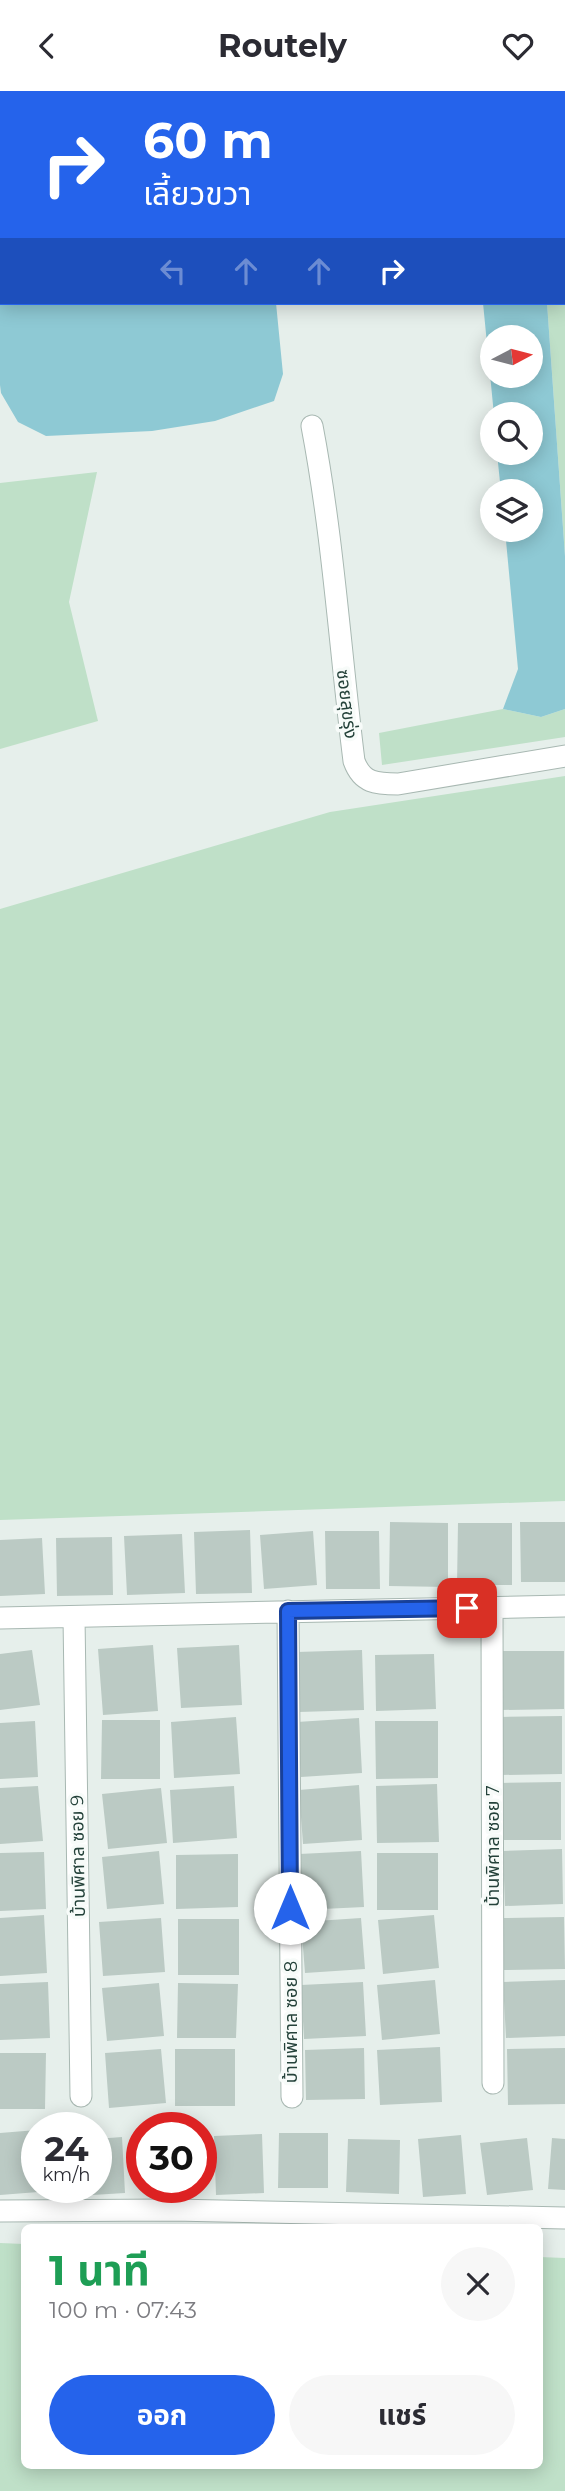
<!DOCTYPE html>
<html lang="th">
<meta charset="utf-8">
<style>
:root{--surface:#fff;--page:#f7f7f7;--text:#2b2b33;--muted:#7c7c81;--accent:#2563eb}
body{margin:0;font-family:Montserrat,"Noto Sans Thai",sans-serif;background:var(--page);color:var(--text);height:100vh;display:flex;flex-direction:column;font-size:26px;white-space:nowrap}
*{box-sizing:border-box;margin:0}
p{font-size:23px;color:var(--muted)}
.icon{flex:none;width:38px;height:38px;fill:none;stroke:currentColor;stroke-width:2;stroke-linecap:round;stroke-linejoin:round}
.map{position:relative;flex:1;overflow:hidden}
.panel{position:absolute;left:21px;top:2133px;width:522px;height:245px;display:flex;flex-direction:column;background:var(--surface);border-radius:10px;box-shadow:0 4px 18px #0003}
.panel>*{flex:none}
.hud{position:absolute;left:0px;top:0px;width:565px;height:214px;box-shadow:0 4px 18px #0003;background:#2563eb;color:#fff;overflow:hidden}
.needle{width:46px;rotate:83deg}
.buttons{position:absolute;left:480px;top:234px;display:grid;gap:14px}
.buttons a{display:grid;place-items:center;width:63px;height:63px;border-radius:50%;background:var(--surface);box-shadow:0 4px 18px #0003;font-size:35px}
.speed{position:absolute;left:21px;top:2021px;display:flex;gap:14px;font-size:35px;font-weight:700;text-align:center}
.speed>*{display:grid;place-content:center;width:91px;height:91px;border-radius:50%;background:var(--surface);box-shadow:0 4px 18px #0003;line-height:1}
.speed small{font-size:18px;font-weight:400}
.speed .limit{border:10px solid #d22;background:#fff;color:#111}
.pin{position:absolute;display:grid;place-items:center;width:60px;height:60px;color:#fff;margin:-30px;border-radius:14px;box-shadow:0 4px 10px #0006}
.me{position:absolute;width:77px;margin:-38px;rotate:0deg;stroke-linejoin:round;filter:drop-shadow(0 0 5px #0008)}
.turn{display:flex;align-items:center;gap:24px;height:147px;padding:0 28px;font-size:32px}
.turn .icon{width:91px;height:91px;stroke-width:2.5}
.turn b{display:block;font-size:49px;line-height:60px}
.lanes{display:flex;align-items:center;height:66px;padding:0 28px;background:#0003;justify-content:center;gap:35px;direction:ltr}
.lanes .off{opacity:.35}
.round{display:grid;place-items:center;flex:none;width:74px;height:74px;border-radius:37px;background:var(--page)}
.headline{display:flex;align-items:center;justify-content:space-between;height:119px;padding:0 28px}
h1{font-size:42px;font-weight:700;line-height:52px;color:#1e9e55}
.primary-button{display:flex;gap:14px;margin-top:auto;padding:14px 28px}
.primary-button a{flex:1;height:80px;border-radius:42px;background:var(--accent);color:#fff;font-size:28px;font-weight:700;line-height:80px;text-align:center}
.primary-button a+a{background:var(--page);color:var(--text)}
header{display:flex;justify-content:space-between;align-items:center;height:91px;padding:0 28px;background:var(--surface);font-size:32px;font-weight:700}
.map>svg:first-child{display:block}
</style>
<header><svg class="icon" aria-label="back" viewBox="0 0 24 24"><path d="M15 5l-7 7 7 7"/></svg>Routely<svg class="icon" aria-label="heart" viewBox="0 0 24 24"><path d="M12 20l-8-8c-3-5 5-10 8-4 3-6 11-1 8 4z"/></svg></header>
<div class="map">
<svg width="565" height="2400" viewBox="0 0 565 2400">
<rect width="100%" height="100%" fill="#e6efeb"/>
<path fill="#bfe0c8" d="M 564,109 L 565,128 L 565,465 L 547,212 L 564,212 Z
M 97,381 L 69,511 L 98,630 L 0,658 L 0,392 Z
M 503,618 L 541,626 L 565,618 L 565,646 L 382,674 L 379,642 Z
M 565,685 L 565,1410 L 0,1429 L 0,818 L 330,721 Z
M 0,2152 L 24,2153 L 24,2375 L 539,2375 L 539,2166 L 565,2167 L 565,2400 L 0,2400 Z"/>
<path fill="#8ec9d4" fill-rule="evenodd" d="M 555,0 L 565,0 L 565,128 L 564,2 Z
M 0,36 L 2,36 L 2,212 L 276,212 L 283,283 L 274,310 L 215,330 L 152,340 L 46,345 L 18,331 L 1,302 L 0,294 Z
M 483,212 L 547,212 L 565,465 L 565,618 L 541,626 L 503,618 L 518,578 L 505,439 L 530,439 L 530,401 L 501,401 L 497,362 L 530,362 L 530,324 L 494,324 ZM 492,247 L 530,247 L 530,285 L 492,285 Z"/>
<path fill="#bbcac4" d="M 390,1431 L 448,1432 L 448,1496 L 389,1495 Z
M 520,1431 L 565,1431 L 565,1491 L 521,1491 Z
M 458,1432 L 512,1432 L 512,1494 L 457,1494 Z
M 250,1439 L 252,1502 L 196,1503 L 194,1441 Z
M 313,1440 L 317,1494 L 264,1498 L 260,1444 Z
M 325,1440 L 379,1440 L 380,1498 L 326,1498 Z
M 182,1443 L 185,1502 L 127,1504 L 124,1445 Z
M 112,1446 L 113,1504 L 57,1505 L 56,1447 Z
M 42,1447 L 45,1503 L 0,1505 L 0,1449 Z
M 153,1554 L 158,1620 L 103,1624 L 98,1558 Z
M 239,1554 L 242,1614 L 181,1617 L 177,1557 Z
M 32,1559 L 40,1614 L 0,1619 L 0,1563 Z
M 362,1559 L 364,1619 L 299,1621 L 297,1561 Z
M 502,1560 L 564,1560 L 564,1618 L 502,1619 Z
M 434,1563 L 436,1618 L 376,1620 L 375,1564 Z
M 562,1625 L 562,1683 L 501,1684 L 500,1626 Z
M 236,1626 L 240,1683 L 174,1687 L 171,1631 Z
M 359,1627 L 362,1682 L 301,1686 L 297,1631 Z
M 102,1629 L 160,1629 L 160,1688 L 101,1688 Z
M 35,1630 L 38,1686 L 0,1688 L 0,1632 Z
M 375,1630 L 438,1630 L 438,1687 L 376,1688 Z
M 561,1691 L 561,1749 L 499,1749 L 500,1692 Z
M 437,1693 L 439,1751 L 377,1752 L 376,1695 Z
M 359,1694 L 362,1749 L 303,1753 L 299,1699 Z
M 38,1695 L 43,1750 L 0,1753 L 0,1697 Z
M 234,1695 L 237,1747 L 173,1752 L 170,1699 Z
M 161,1697 L 167,1752 L 108,1758 L 102,1703 Z
M 562,1758 L 563,1813 L 505,1815 L 503,1760 Z
M 159,1760 L 164,1813 L 107,1818 L 102,1766 Z
M 361,1760 L 364,1816 L 302,1819 L 299,1763 Z
M 44,1761 L 46,1818 L 0,1820 L 0,1762 Z
M 377,1762 L 438,1762 L 438,1819 L 377,1819 Z
M 238,1763 L 238,1816 L 176,1818 L 176,1764 Z
M 44,1824 L 47,1882 L 0,1885 L 0,1827 Z
M 434,1824 L 439,1877 L 383,1883 L 378,1829 Z
M 564,1826 L 565,1878 L 503,1879 L 503,1827 Z
M 161,1827 L 165,1881 L 103,1885 L 99,1831 Z
M 361,1827 L 365,1878 L 305,1882 L 301,1831 Z
M 178,1828 L 239,1828 L 239,1884 L 178,1884 Z
M 435,1889 L 440,1943 L 382,1949 L 377,1894 Z
M 565,1889 L 565,1945 L 506,1947 L 503,1891 Z
M 48,1891 L 50,1947 L 0,1949 L 0,1893 Z
M 363,1891 L 366,1945 L 304,1948 L 301,1894 Z
M 159,1892 L 164,1945 L 107,1950 L 102,1897 Z
M 178,1892 L 238,1893 L 236,1947 L 177,1947 Z
M 440,1956 L 442,2011 L 380,2014 L 377,1959 Z
M 364,1957 L 365,2008 L 306,2009 L 305,1959 Z
M 565,1957 L 565,2013 L 508,2014 L 507,1958 Z
M 161,1958 L 166,2012 L 109,2017 L 105,1962 Z
M 175,1958 L 235,1958 L 235,2015 L 175,2015 Z
M 0,1962 L 46,1962 L 45,2018 L 0,2018 Z
M 37,2039 L 37,2096 L 50,2096 L 51,2100 L 0,2104 L 0,2042 Z
M 279,2042 L 328,2042 L 328,2097 L 278,2097 Z
M 262,2043 L 264,2102 L 216,2104 L 214,2045 Z
M 461,2044 L 466,2103 L 423,2106 L 418,2048 Z
M 122,2046 L 125,2102 L 76,2105 L 75,2096 L 96,2096 L 96,2048 Z
M 527,2047 L 533,2099 L 487,2104 L 480,2052 Z
M 552,2047 L 565,2048 L 565,2099 L 548,2098 Z
M 348,2048 L 400,2049 L 399,2103 L 346,2101 Z
M 138,2050 L 142,2050 L 142,2068 L 140,2068 Z
M 143,2096 L 179,2096 L 179,2098 L 143,2102 Z"/>
<g fill="none" stroke-linecap="round" stroke-linejoin="round">
<g stroke="#a8b8b2" stroke-width="23">
<path id="minor" d="M 312,335 C 333,445 340,558 354,670 C 362,692 376,693 398,693 L 565,665
M 492,1517 L 493,1992
M 288,1520 L 292,2006
M 74,1526 L 81,2005
M 0,1527 L 565,1515
M 0,2120 L 173,2119 L 565,2127"/>
</g>
<use href="#minor" stroke="#fff" stroke-width="21"/>
</g>
<g fill="none" stroke-linecap="round" stroke-linejoin="round">
<g stroke="#184099" stroke-width="18">
<path id="route" d="M 290,1817 L 288,1520 L 467,1517"/>
</g>
<use href="#route" stroke="#2563eb" stroke-width="12"/>
</g>
<g text-anchor="middle" dominant-baseline="central" stroke-width="7" stroke-linejoin="round" paint-order="stroke">
<g font-size="18" fill="#24423a" stroke="#f7fbf9">
<text transform="translate(347 613) rotate(83)">ซอยสุขรุ่ง</text>
<text transform="translate(493 1755) rotate(-90)">บ้านพิศาล ซอย 7</text>
<text transform="translate(78 1765) rotate(-91)">บ้านพิศาล ซอย 9</text>
<text transform="translate(291 1931) rotate(-90)">บ้านพิศาล ซอย 8</text>
</g>
</g>
</svg>
<div class="buttons">
<a><svg class="needle" viewBox="-14 -14 28 28"><path d="M0-13l5 13h-10z" fill="#e53935"/><path d="M0 13l5-13h-10z" fill="#7c7c81"/></svg></a>
<a><svg class="icon" aria-label="search" viewBox="0 0 24 24"><circle cx="10" cy="10" r="6"/><path d="M15 15l6 6"/></svg></a>
<a><svg class="icon" aria-label="layers" viewBox="0 0 24 24"><path d="M12 4l9 5-9 5-9-5zM3 14l9 5 9-5"/></svg></a>
</div>
<div class="speed"><div>24<small>km/h</small></div><div class="limit">30</div></div>
<div class="pin" style="left:467px;top:1517px;background:#d93025"><svg class="icon" aria-label="arrive" viewBox="0 0 24 24"><path d="M6 21V4h12l-3 4 3 4H6"/></svg></div>
<svg class="me" style="left:290px;top:1817px" viewBox="-20 -20 40 40"><circle r="19" fill="#fff"/><path d="M0-13L10 11 0 6-10 11z" fill="#2563eb"/></svg>
<div class="hud">
<div class="turn"><svg class="icon" aria-label="right" viewBox="0 0 24 24"><path d="M7 20v-9h11M14 6l5 5-5 5"/></svg><div><b>60 m</b>เลี้ยวขวา</div></div>
<div class="lanes"><svg class="icon off" aria-label="left" viewBox="0 0 24 24"><path d="M17 20v-9H6M10 6l-5 5 5 5"/></svg><svg class="icon off" aria-label="ahead" viewBox="0 0 24 24"><path d="M12 20V5M6 11l6-6 6 6"/></svg><svg class="icon off" aria-label="ahead" viewBox="0 0 24 24"><path d="M12 20V5M6 11l6-6 6 6"/></svg><svg class="icon" aria-label="right" viewBox="0 0 24 24"><path d="M7 20v-9h11M14 6l5 5-5 5"/></svg></div>
</div>
<section class="panel">
<div class="headline"><div><h1>1 นาที</h1><p>100 m · 07:43</p></div><a class="round"><svg class="icon" aria-label="close" viewBox="0 0 24 24"><path d="M6 6l12 12M18 6L6 18"/></svg></a></div>
<div class="primary-button"><a>ออก</a><a>แชร์</a></div>
</section>
</div>
